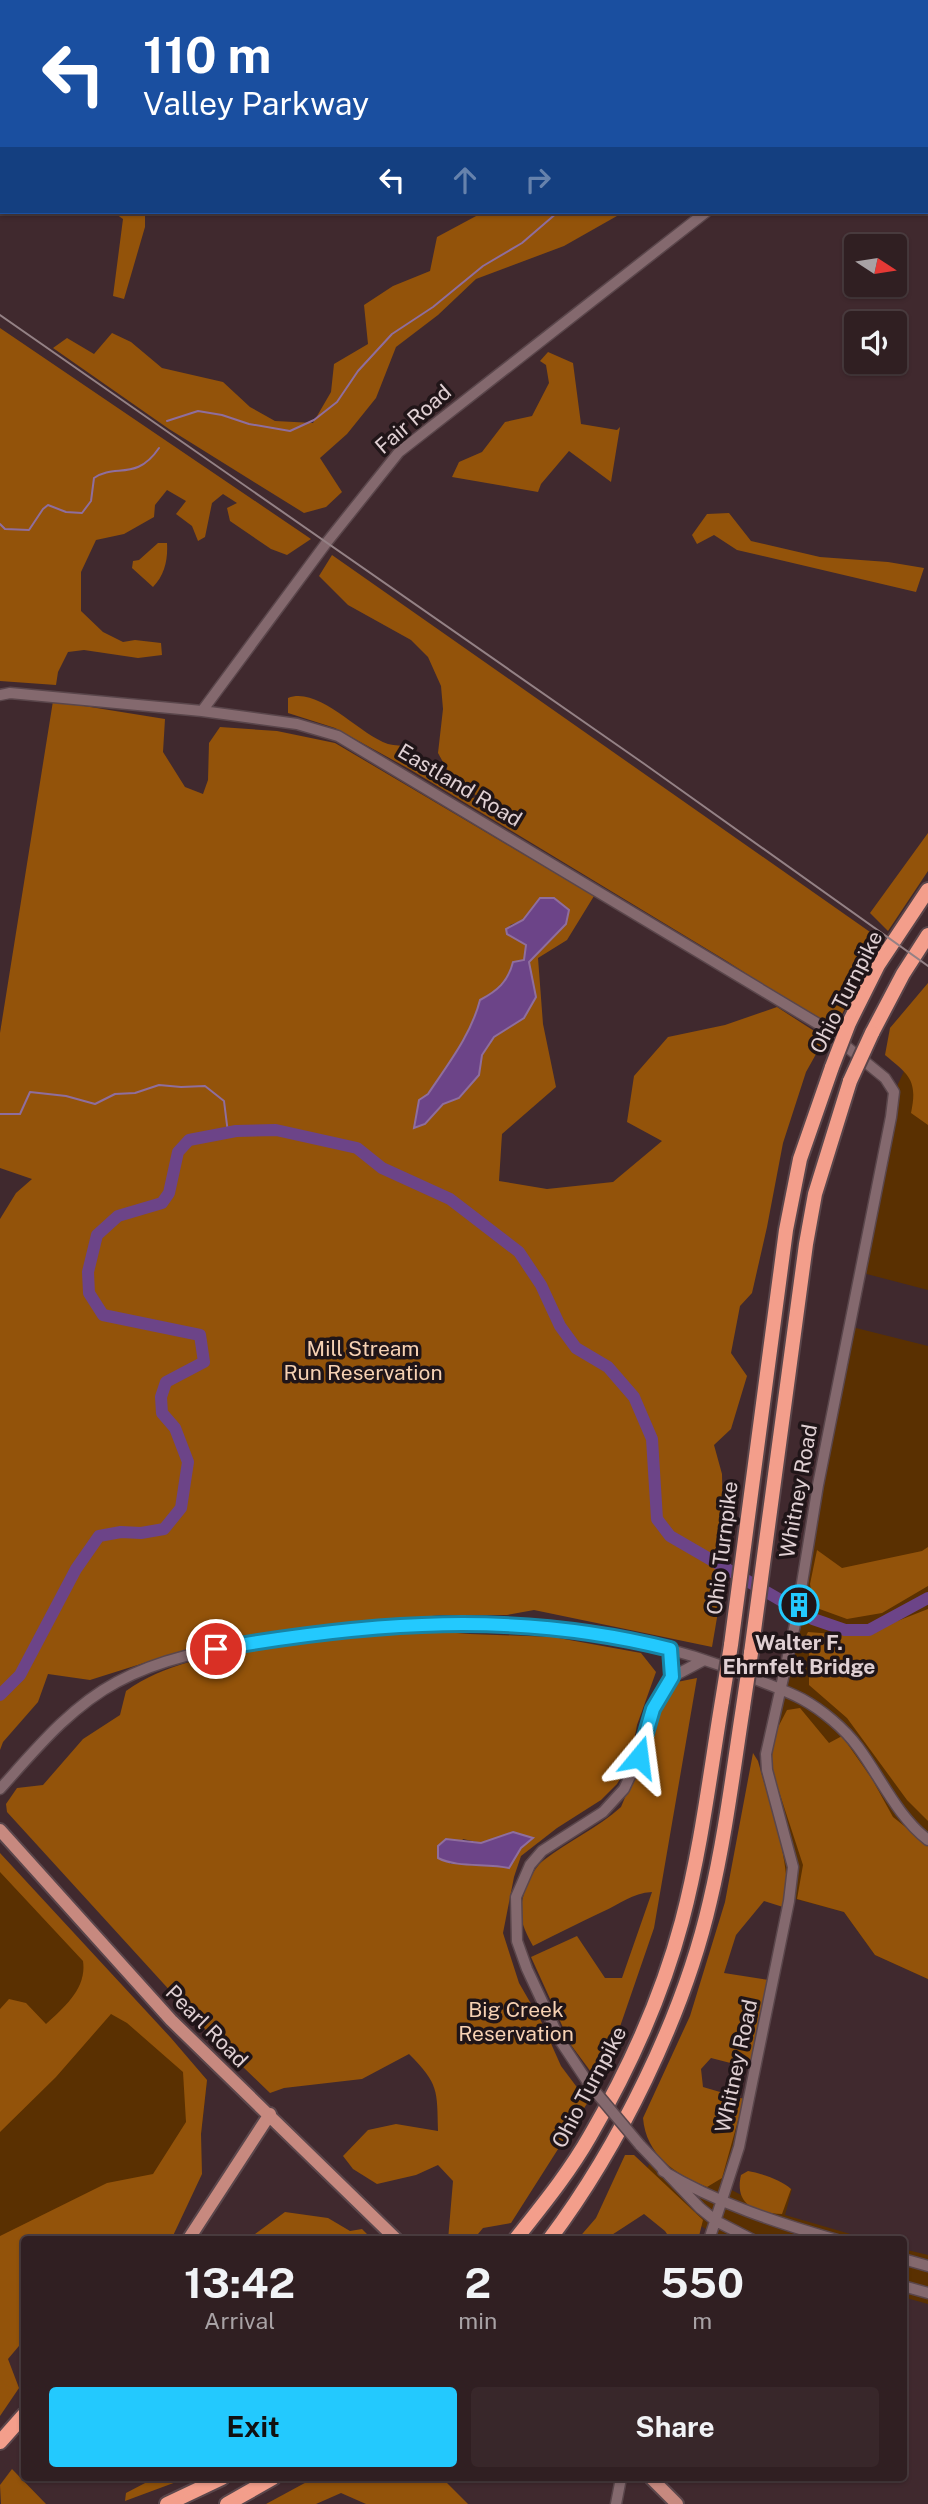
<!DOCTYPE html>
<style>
:root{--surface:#301f22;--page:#38272a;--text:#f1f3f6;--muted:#a8a2a5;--line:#4b3d40;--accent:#23c9fe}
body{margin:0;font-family:"Public Sans",sans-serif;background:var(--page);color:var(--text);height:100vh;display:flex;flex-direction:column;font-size:26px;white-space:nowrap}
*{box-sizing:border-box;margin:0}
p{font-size:23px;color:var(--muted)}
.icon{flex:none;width:38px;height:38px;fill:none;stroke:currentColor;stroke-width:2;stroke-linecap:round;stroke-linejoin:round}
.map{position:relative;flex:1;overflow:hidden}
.sheet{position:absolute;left:21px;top:2236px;width:886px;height:245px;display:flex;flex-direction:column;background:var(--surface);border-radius:7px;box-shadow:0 2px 5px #0004,0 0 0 2px var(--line)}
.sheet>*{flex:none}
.hud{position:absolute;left:0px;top:0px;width:929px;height:214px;box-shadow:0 2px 5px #0004,0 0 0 2px var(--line);background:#1a4fa0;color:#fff;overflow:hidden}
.needle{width:46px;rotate:102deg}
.buttons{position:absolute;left:844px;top:234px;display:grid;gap:14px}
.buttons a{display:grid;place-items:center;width:63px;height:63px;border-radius:7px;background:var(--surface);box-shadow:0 2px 5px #0004,0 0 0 2px var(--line);font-size:35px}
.pin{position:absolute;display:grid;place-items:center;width:60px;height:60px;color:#fff;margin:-30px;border:4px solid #fff;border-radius:50%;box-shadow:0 2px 7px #0007}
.me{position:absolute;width:77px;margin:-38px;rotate:16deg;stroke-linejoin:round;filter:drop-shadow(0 0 5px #0008)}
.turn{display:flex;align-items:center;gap:24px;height:147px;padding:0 28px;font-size:32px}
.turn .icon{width:91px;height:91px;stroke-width:2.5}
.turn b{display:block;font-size:49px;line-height:60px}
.lanes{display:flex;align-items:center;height:66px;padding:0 28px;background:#0003;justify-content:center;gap:35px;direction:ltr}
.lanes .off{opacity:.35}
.eta{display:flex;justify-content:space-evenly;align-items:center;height:119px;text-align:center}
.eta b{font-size:42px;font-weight:700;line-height:49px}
.primary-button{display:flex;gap:14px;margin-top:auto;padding:14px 28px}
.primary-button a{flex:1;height:80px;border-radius:7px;background:var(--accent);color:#111;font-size:28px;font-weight:700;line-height:80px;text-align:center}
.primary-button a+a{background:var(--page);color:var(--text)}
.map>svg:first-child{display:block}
</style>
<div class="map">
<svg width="928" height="2504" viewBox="0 0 928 2504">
<rect width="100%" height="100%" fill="#40292e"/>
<path fill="#5a3001" d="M 928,1020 L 928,1290 L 859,1272 L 898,1084 Z
M 848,1326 L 928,1346 L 928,1979 L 875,1955 L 844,1912 L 740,1884 Z
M 0,1854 L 207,2080 L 201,2134 L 184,2196 L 24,2240 L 14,2327 L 0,2399 Z
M 700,2092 L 748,2106 L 726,2187 L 745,2197 L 743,2176 L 792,2189 L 785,2215 L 871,2240 L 725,2240 L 673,2210 L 637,2185 L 666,2136 Z
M 903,2249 L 928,2255 L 928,2304 L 903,2297 Z"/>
<path fill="#93530a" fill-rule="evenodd" d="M 562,0 L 727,0 L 728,2 L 562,2 Z
M 807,0 L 928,0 L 928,28 L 928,2 L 806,2 Z
M 0,39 L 2,40 L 2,153 L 0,152 Z
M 113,212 L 145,212 L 145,227 L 124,299 L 113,296 L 123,219 Z
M 523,212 L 624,212 L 564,246 L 476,279 L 438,315 L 396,347 L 376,398 L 347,434 L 320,458 L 342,492 L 326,507 L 304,513 L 169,429 L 53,348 L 67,338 L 94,354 L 112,333 L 131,342 L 162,368 L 223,382 L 250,407 L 275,421 L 313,423 L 331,392 L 334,364 L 368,344 L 364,305 L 393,286 L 430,271 L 437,237 L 478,215 Z
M 0,328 L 311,539 L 287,555 L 271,549 L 230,521 L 227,508 L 237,503 L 223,494 L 212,503 L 205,537 L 198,541 L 192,526 L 176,514 L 186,501 L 167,490 L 155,505 L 154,517 L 124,534 L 96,540 L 81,572 L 81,611 L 103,632 L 123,642 L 135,640 L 161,643 L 162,655 L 138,658 L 84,650 L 68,652 L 58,672 L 56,685 L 0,681 Z
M 548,352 L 573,363 L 581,424 L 617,430 L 620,427 L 611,482 L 569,451 L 541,484 L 538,492 L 452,477 L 459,462 L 482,452 L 505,422 L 532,416 L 549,383 L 546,365 L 540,361 Z
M 729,513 L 751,541 L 820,557 L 888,562 L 924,568 L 916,592 L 737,550 L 714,535 L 697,544 L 692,535 L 707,514 Z
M 158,543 L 167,543 C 168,559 165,575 153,587 L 132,568 L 133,561 L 139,560 Z
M 332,555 L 880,939 L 834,1030 L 725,960 L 411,770 L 335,728 L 288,713 L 288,698 C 319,686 358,734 388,744 C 395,746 402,744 408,749 C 430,765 449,784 472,798 L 478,797 L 449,773 L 438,753 L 443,709 L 441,686 L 428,657 L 411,640 L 348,605 L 319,576 Z
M 53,701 L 165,719 L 163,752 L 185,787 L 203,794 L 208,780 L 209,743 L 220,727 L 277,731 L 335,743 L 594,896 L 567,940 L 538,958 L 543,1024 L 556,1087 L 502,1134 L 499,1181 L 547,1189 L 613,1182 L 662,1141 L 627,1122 L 634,1076 L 668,1037 L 725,1025 L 777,1007 L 825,1038 L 806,1072 L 783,1143 L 767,1227 L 752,1293 L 740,1306 L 731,1353 L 747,1376 L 731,1429 L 714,1445 L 722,1474 L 723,1524 L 729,1547 L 712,1647 L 534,1610 L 507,1615 L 442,1615 L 267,1632 L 201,1645 L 90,1680 L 48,1674 L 38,1702 L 3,1742 L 0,1750 L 0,1219 L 16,1193 L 32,1179 L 0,1168 L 0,1033 ZM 540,898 L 569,910 L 566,924 L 529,962 L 536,996 L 524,1018 L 494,1036 L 482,1055 L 479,1075 L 460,1098 L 443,1104 L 425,1124 L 414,1128 L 419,1100 L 428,1094 C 448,1064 470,1035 480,1000 C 497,991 508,982 513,962 L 524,960 L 526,945 L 508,934 L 510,925 L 523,920 Z
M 928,833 L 928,871 L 888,931 L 870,913 Z
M 928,983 L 928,1125 L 911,1113 C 918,1080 909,1075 885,1055 L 890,1028 Z
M 928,1547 L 928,1586 L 882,1613 L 847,1619 L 814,1607 L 810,1584 L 817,1550 L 842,1568 L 922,1551 Z
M 928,1609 L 928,1821 L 907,1800 L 847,1718 L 809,1685 L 809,1641 L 805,1638 L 808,1632 L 859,1636 Z
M 403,1629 L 470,1634 L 553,1637 L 641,1653 L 656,1672 L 637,1725 L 630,1762 L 617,1784 L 601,1800 L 557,1828 L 521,1856 L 514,1877 L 503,1933 L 519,1983 L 541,2021 L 561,2066 L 588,2102 L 511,2223 L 483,2228 L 473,2240 L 448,2240 L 453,2181 L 438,2165 L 416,2175 L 377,2184 L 353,2169 L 343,2156 L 368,2130 L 396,2124 L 438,2131 C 437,2090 439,2084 409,2054 L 362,2079 L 284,2088 L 270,2093 L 215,2040 L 7,1812 L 6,1804 L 17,1788 L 43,1785 L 83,1739 L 120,1715 L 126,1691 C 170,1660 222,1654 274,1646 C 317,1639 360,1633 403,1629 ZM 513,1832 L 509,1868 L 488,1864 L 450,1864 L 463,1839 L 481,1843 Z
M 697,1678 L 654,1928 L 603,2076 L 594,2076 L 571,2045 L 531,1957 L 577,1936 L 605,1978 L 622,1978 L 652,1892 C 632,1893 620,1904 602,1912 C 579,1923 556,1934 533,1946 C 527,1935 520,1922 521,1910 C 522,1894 531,1870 544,1860 C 568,1841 598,1828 621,1807 L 665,1702 L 677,1682 Z
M 800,1708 L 829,1743 L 842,1736 L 872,1779 L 893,1817 L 928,1845 L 928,1979 L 875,1955 L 844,1912 L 797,1899 L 803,1865 L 771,1767 L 774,1735 L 787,1710 Z
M 753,1753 L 758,1761 C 768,1798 782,1836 786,1874 C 787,1885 785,1896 783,1907 L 764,1901 L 736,1935 L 724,1973 L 769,1980 L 750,2068 L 711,2058 L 701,2069 L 703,2087 L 744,2099 L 722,2178 L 707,2187 C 675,2174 646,2155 643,2118 L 690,2016 L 725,1902 Z
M 0,1853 L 171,2038 L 207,2080 L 201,2134 L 202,2174 L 171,2240 L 24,2240 L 24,2340 L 8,2359 L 19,2388 L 0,2416 L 0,2236 L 107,2183 L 153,2174 L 186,2122 L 183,2072 L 127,2023 L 111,2014 L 56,2077 L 0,2132 L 0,2009 L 9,1999 L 26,2003 L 46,2024 C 65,2007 87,1988 83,1961 L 0,1872 Z
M 625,2155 L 634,2155 L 703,2220 L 698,2240 L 671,2240 L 665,2231 L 644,2214 L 604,2240 L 577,2240 L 596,2218 Z
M 748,2171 C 760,2173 782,2180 791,2189 L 782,2214 C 756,2213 734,2205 741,2175 Z
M 285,2212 L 328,2218 L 350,2231 L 362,2229 L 373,2240 L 247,2240 Z
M 12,2469 L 46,2504 L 1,2504 L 0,2485 Z
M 149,2478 L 187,2478 L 125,2501 L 126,2493 L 147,2482 Z
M 314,2478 L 442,2478 L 468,2504 L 366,2504 L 341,2493 L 316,2504 L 266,2504 Z"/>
<path fill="#6c4488" stroke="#8f6e9e" stroke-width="2" d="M 540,898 L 554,898 L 569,910 L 566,924 L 529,962 L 536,997 L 524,1018 L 494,1037 L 482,1055 L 479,1075 L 459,1098 L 443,1104 L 425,1124 L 414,1128 L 419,1100 L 428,1094 C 448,1064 471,1035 480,1000 C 497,991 508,982 513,962 L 524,960 L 526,945 L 507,934 L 506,929 L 523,920 Z
M 513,1832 L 533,1838 L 521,1848 L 509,1868 C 486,1863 457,1868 438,1858 L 438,1846 L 446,1839 L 481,1843 Z"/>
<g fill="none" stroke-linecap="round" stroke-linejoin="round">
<path stroke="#8f6e9e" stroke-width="2" d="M 858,2 L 861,0
M 167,421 L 198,411 L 222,415 L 249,424 L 290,431 L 314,420 L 337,402 L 358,371 L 392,334 L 433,307 L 483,266 L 522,243 L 558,212
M 0,524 L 5,529 L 29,530 L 43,509 L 48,505 L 66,512 L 82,513 L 91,501 L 94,478 C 115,463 136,482 159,448
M 0,1114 L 20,1114 L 30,1092 L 66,1096 L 95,1104 L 115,1094 L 135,1093 L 159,1085 L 181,1087 L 205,1086 L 224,1101 L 228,1133"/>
<path stroke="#6c4488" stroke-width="12" d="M 0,1695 L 20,1675 L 76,1569 L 99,1536 L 121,1532 L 141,1533 L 164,1529 L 181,1508 L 188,1462 L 175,1428 L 162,1413 L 161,1397 L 166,1382 L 204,1362 L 200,1335 L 103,1315 L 89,1293 L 88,1272 L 97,1235 L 118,1216 L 162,1203 L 169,1193 L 178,1152 L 189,1140 L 236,1131 L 276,1130 L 357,1148 L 382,1168 L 450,1199 L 519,1252 L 541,1285 L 560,1326 L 576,1348 L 608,1367 L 634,1397 L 652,1439 L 657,1519 L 670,1536 L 813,1619 L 845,1630 L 869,1630 L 928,1598"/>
<g stroke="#5a464b" stroke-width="13">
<path id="minor" d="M 0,695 L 10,693 L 202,711 L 297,724 L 338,736 L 820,1025 L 885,1078 L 894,1092 L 891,1117 L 818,1485 L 796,1620 L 766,1754 L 767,1770 L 793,1867 L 789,1901 L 739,2147 L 709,2240
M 202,711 L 327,542 L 399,452 L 706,212
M 670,1649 L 672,1677
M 0,1789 C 35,1750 70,1707 117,1682 C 165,1656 216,1649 269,1640 C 428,1613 598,1614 748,1676 C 766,1684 785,1690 802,1699 C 822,1710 844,1728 858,1747 C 881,1778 897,1816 928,1840
M 589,2084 L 561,2042 L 527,1969 L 517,1941 L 516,1897 L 530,1865 L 542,1851 L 603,1812 L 624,1789 L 639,1757 L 653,1709 L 672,1677 L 704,1660
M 640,2145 L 700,2208 L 716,2221 L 753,2240
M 663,2171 C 716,2203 778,2223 837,2240
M 903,2259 L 928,2266
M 903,2286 L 928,2293
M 616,2504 L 621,2478"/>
</g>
<g stroke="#5a464b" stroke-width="16">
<path id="major" d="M 0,1830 L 171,2020 L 397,2240
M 188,2240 L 270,2114
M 651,2478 L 677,2504"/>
</g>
<g stroke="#5a464b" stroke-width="18">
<path id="highway" d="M 849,1023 L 878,965 L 928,890
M 872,1033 L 903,974 L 928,935
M 731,1645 L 786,1230 L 800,1159 L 832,1067
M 751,1653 L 806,1244 L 815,1194 L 850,1081
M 515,2240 C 541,2207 569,2173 590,2136 C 629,2069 662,1996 682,1921 C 701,1849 710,1774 722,1701
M 549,2240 C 619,2147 684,2015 710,1901 C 725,1838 733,1772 743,1707
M 0,2442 L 24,2415
M 167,2504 L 222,2478
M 227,2504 L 273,2478"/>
</g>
<use href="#minor" stroke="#84696e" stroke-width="10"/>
<use href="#major" stroke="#c7897f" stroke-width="12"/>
<use href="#highway" stroke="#f39e8b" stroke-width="14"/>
<path stroke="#948185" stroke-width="2" d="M 0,315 L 643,763 L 928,966"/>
<g stroke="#5a464b" stroke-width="13" stroke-linecap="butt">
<path id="minor-bridge" d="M 589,2084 L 640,2145"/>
</g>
<g stroke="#5a464b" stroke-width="18" stroke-linecap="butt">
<path id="highway-bridge" d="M 832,1067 L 849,1023
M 850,1081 L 872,1033
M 722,1701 L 731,1645
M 743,1707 L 751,1653"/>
</g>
<use href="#minor-bridge" stroke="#84696e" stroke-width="10"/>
<use href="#highway-bridge" stroke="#f39e8b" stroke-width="14"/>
</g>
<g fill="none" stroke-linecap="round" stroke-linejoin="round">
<g stroke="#1783a5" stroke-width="18">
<path id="route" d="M 216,1649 C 370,1622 516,1610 670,1649 L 672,1677 L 653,1709 L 639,1757"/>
</g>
<use href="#route" stroke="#23c9fe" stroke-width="12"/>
</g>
<defs>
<g id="building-ring" transform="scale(2.0125)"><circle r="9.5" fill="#201518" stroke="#23c9fe" stroke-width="1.5"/><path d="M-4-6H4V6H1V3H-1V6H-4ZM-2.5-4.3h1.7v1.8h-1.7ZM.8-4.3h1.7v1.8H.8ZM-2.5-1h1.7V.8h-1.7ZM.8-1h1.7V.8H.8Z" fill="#23c9fe"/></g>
</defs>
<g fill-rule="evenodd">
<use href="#building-ring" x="799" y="1605"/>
</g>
<g text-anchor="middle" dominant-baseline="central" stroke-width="7" stroke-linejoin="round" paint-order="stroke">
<g font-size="21" fill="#e0d0d3" stroke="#201518">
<text transform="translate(413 419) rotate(-41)">Fair Road</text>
<text transform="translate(460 785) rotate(31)">Eastland Road</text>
<text transform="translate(846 992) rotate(-63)">Ohio Turnpike</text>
<text transform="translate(798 1491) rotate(-80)">Whitney Road</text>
<text transform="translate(722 1548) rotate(-83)">Ohio Turnpike</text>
<text transform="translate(207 2026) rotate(45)">Pearl Road</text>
<text transform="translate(736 2066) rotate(-78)">Whitney Road</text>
<text transform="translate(589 2087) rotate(-62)">Ohio Turnpike</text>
</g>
<g font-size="21" fill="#f6d1b3" stroke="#201518">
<text x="363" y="1348">Mill Stream<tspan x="363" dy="24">Run Reservation</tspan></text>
<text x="516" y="2009">Big Creek<tspan x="516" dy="24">Reservation</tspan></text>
</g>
<g font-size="21" font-weight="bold" fill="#e0d0d3" stroke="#201518">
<text x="799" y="1642">Walter F.<tspan x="799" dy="24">Ehrnfelt Bridge</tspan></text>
</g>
</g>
</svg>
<div class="buttons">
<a><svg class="needle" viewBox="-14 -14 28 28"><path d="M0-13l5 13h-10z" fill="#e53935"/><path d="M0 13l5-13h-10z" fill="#a8a2a5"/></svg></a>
<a><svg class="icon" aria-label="sound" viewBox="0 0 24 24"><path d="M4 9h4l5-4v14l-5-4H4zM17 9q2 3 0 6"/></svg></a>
</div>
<div class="pin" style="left:216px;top:1649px;background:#d93025"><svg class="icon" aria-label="arrive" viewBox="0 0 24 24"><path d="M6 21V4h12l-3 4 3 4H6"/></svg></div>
<svg class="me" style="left:639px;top:1757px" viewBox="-20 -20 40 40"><path d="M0-17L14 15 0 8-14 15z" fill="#23c9fe" stroke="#fff" stroke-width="4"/></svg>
<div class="hud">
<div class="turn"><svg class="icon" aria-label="left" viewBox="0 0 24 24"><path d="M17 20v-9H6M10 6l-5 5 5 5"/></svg><div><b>110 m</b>Valley Parkway</div></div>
<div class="lanes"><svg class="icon" aria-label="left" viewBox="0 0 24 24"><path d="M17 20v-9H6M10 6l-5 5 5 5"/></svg><svg class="icon off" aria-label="ahead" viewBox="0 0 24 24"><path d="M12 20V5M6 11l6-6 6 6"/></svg><svg class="icon off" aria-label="right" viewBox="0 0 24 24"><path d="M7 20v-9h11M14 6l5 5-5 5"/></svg></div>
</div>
<section class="sheet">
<div class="eta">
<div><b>13:42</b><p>Arrival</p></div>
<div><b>2</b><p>min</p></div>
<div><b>550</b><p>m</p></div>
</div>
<div class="primary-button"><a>Exit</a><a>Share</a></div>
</section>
</div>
